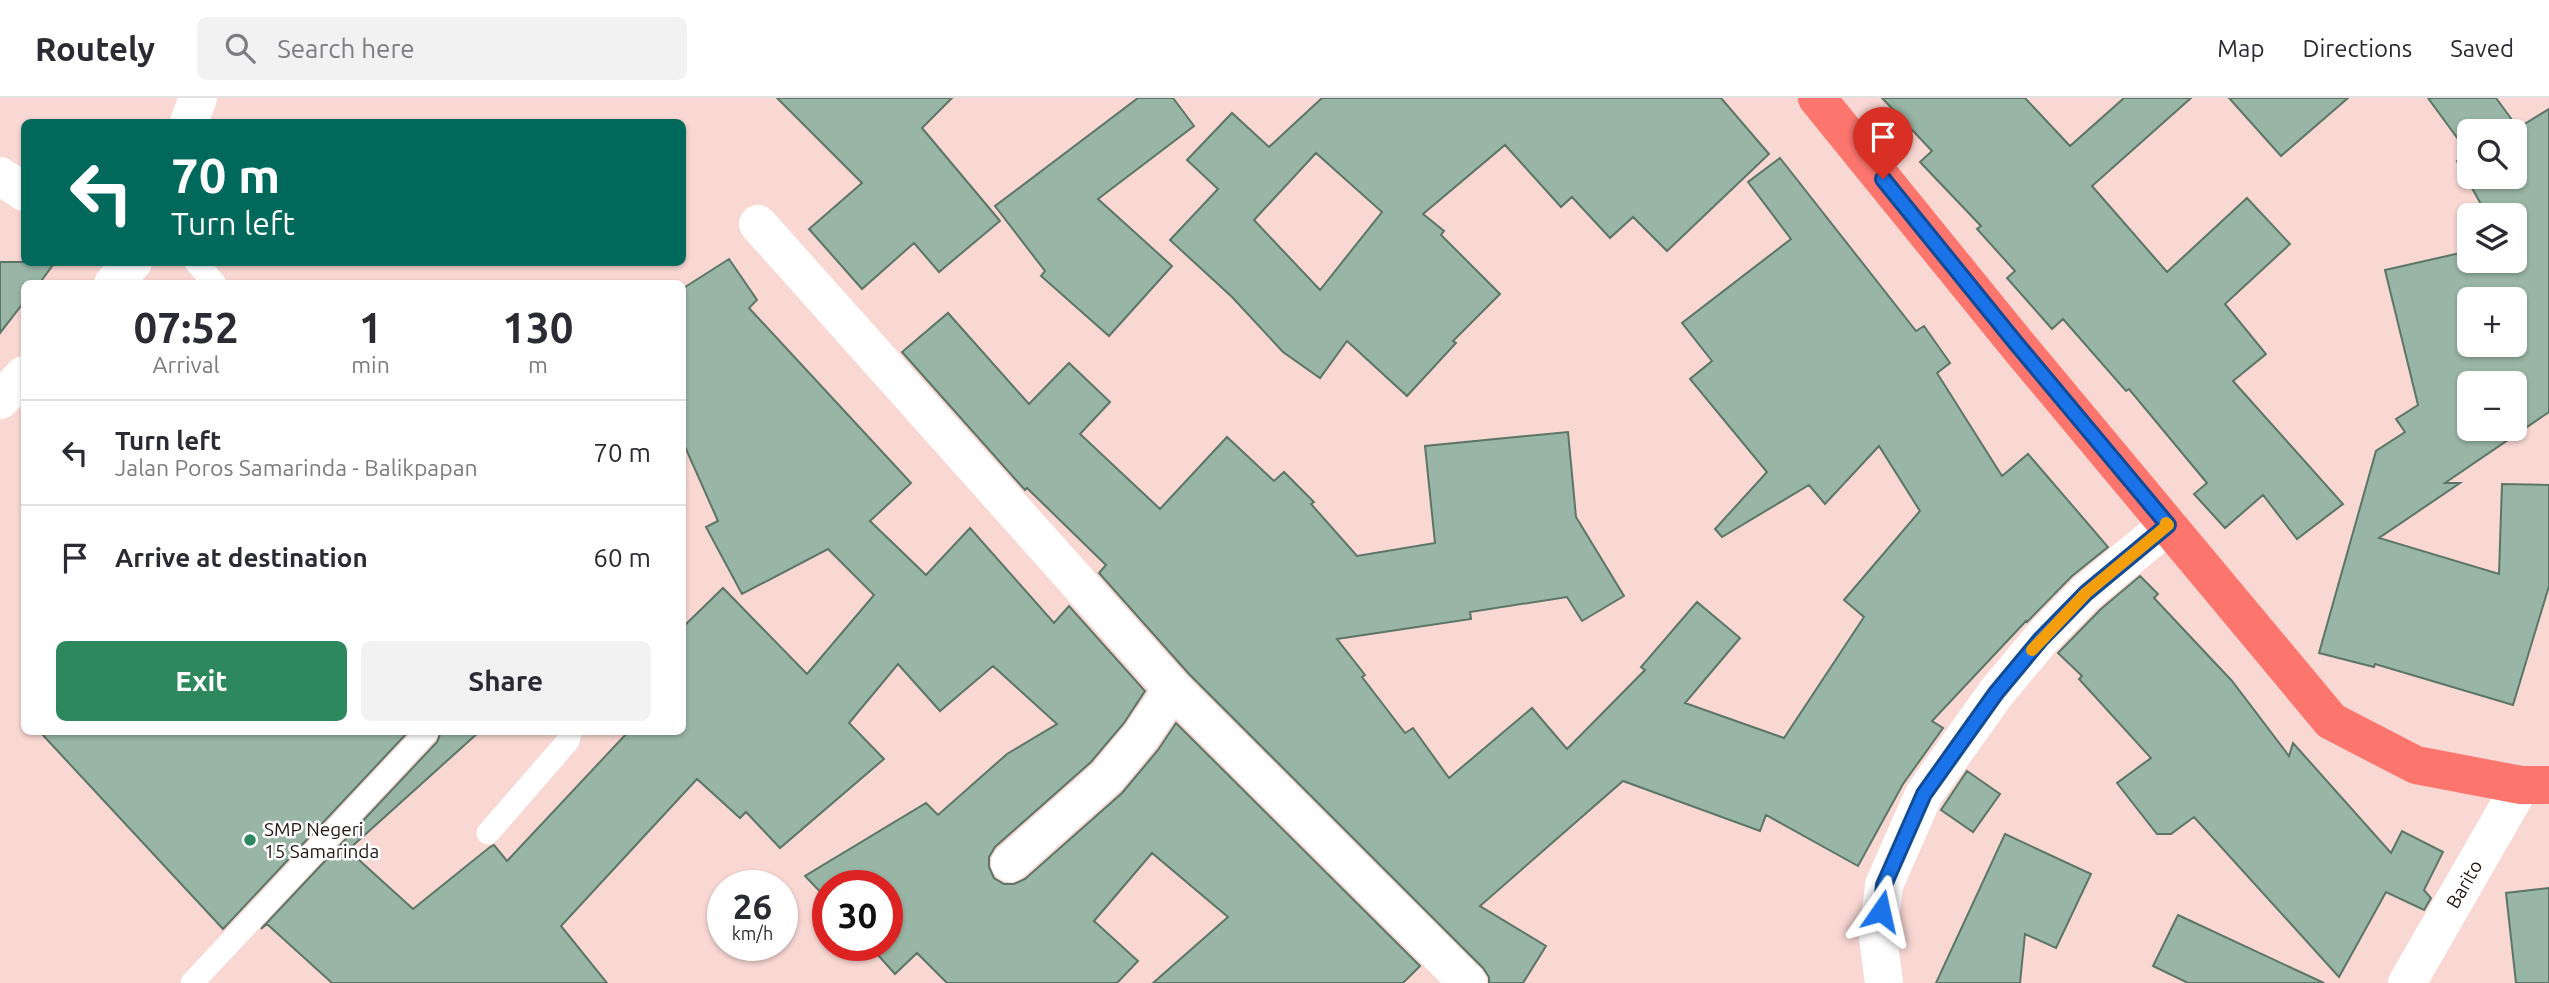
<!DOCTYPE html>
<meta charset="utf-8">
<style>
:root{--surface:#fff;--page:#f2f2f3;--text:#2b2b33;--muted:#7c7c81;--line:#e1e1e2;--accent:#2e885e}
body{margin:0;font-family:Ubuntu,sans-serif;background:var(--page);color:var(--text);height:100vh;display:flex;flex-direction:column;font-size:26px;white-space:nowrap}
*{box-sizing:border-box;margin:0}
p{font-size:23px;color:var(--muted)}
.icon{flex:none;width:38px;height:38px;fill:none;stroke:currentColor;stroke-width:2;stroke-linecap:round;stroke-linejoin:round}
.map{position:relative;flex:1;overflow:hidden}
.details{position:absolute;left:21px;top:182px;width:665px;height:455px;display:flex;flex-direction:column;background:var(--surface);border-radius:10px;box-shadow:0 2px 5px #0004}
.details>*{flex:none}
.guide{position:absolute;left:21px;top:21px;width:665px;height:147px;border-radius:10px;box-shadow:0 2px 5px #0004;background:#00695c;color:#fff;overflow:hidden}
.fabs{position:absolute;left:2457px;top:21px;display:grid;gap:14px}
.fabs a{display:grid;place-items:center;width:70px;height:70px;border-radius:10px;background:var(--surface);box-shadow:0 2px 5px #0004;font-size:35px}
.speed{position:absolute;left:707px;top:772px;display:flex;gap:14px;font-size:35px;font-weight:700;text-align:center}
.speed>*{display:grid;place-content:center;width:91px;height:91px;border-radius:50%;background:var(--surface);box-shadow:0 2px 5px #0004;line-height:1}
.speed small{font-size:18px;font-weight:400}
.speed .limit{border:10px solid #d22;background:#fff;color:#111}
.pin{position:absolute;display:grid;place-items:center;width:60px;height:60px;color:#fff;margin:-72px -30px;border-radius:50% 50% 50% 0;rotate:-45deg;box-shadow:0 0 7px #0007}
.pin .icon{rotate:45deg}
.me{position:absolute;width:77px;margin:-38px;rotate:11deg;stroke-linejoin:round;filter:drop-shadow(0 0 5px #0008)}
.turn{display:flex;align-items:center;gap:24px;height:147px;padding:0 35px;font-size:32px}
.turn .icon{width:91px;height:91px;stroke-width:2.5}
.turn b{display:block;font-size:49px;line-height:60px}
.eta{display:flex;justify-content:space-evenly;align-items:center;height:119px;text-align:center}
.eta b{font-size:42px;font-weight:700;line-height:49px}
.action{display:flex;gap:14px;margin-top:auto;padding:14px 35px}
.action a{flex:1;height:80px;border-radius:10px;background:var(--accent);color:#fff;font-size:28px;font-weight:700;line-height:80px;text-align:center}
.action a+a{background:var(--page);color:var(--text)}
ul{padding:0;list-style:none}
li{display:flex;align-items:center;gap:21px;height:105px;padding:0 35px;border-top:2px solid var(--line)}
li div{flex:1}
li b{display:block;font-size:26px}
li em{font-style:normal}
header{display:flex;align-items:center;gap:42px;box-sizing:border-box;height:98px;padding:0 35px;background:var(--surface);border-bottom:2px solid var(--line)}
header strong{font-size:33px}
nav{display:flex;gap:38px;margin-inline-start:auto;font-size:24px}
.search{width:490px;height:63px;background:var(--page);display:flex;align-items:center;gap:18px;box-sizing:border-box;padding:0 24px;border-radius:10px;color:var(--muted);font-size:26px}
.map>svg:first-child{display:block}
</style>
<header>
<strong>Routely</strong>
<div class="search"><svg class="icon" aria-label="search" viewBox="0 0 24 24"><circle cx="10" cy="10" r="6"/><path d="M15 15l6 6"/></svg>Search here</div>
<nav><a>Map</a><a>Directions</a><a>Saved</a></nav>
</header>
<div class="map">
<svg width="2549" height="885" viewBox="0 0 2549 885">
<rect width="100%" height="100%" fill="#f9d7d3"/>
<path fill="#99b5a5" stroke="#5b7566" stroke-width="2" fill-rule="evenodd" d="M 777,0 L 952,0 L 922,30 L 1000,123 L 939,174 L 914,145 L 862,191 L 809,131 L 862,85 Z
M 1138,0 L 1173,0 L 1194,28 L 1098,101 L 1172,168 L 1109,238 L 1041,178 L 1045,173 L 995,108 Z
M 1322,0 L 1721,0 L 1769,56 L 1667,153 L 1633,119 L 1610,140 L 1572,99 L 1561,109 L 1505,47 L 1423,116 L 1444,133 L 1441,137 L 1500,196 L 1453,243 L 1456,245 L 1407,298 L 1347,243 L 1320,280 L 1283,254 L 1232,199 L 1170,142 L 1218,91 L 1187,62 L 1232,15 L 1269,49 ZM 1316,55 L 1382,114 L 1320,192 L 1254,122 Z
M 1882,0 L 2025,0 L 2070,48 L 2124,0 L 2191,0 L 2092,88 L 2167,174 L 2247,100 L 2290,146 L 2225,206 L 2266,256 L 2233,283 L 2343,406 L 2297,441 L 2263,397 L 2225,430 L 2194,396 L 2207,385 L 2129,291 L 2126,293 L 2063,221 L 2052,231 L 2007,180 L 2015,173 L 1977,131 L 1981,128 L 1920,64 L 1932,53 Z
M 2229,0 L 2348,0 L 2281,58 Z
M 2428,0 L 2496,0 L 2518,30 L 2549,11 L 2549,314 L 2445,385 L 2460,385 L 2379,440 L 2499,476 L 2502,386 L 2549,387 L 2549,488 L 2513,607 L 2375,566 L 2374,569 L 2319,555 L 2376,353 L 2405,334 L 2396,321 L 2418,307 L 2385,172 L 2469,153 L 2469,163 L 2515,163 L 2515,117 L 2487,117 L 2457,63 L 2469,56 L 2469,79 L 2515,79 L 2515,33 L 2469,33 L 2469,56 ZM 2469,201 L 2515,201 L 2515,247 L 2469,247 ZM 2469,285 L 2515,285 L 2515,331 L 2469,331 Z
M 1780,60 L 1916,233 L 1924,228 L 1950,265 L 1937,275 L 2002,378 L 2028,356 L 2108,449 L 2072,478 L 2027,524 L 2026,523 L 1932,623 L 1943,630 L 1903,686 L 1858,768 L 1766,717 L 1760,733 L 1623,683 L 1480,808 L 1546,848 L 1523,885 L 1489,885 L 1489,879 L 1483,870 L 1189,576 L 1099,475 L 1106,467 L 1027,390 L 1025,392 L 902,254 L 948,215 L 1029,306 L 1069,265 L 1110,304 L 1080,336 L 1160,411 L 1227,339 L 1274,383 L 1284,374 L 1314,404 L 1311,406 L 1357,458 L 1435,445 L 1425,348 L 1568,334 L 1576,419 L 1624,498 L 1582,523 L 1567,499 L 1470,514 L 1471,521 L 1337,541 L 1365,577 L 1362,579 L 1405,635 L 1413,630 L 1449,680 L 1532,610 L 1567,651 L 1645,572 L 1641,569 L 1697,504 L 1740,540 L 1685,605 L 1784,640 L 1864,519 L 1844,502 L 1920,413 L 1879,348 L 1825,406 L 1809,387 L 1722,439 L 1715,431 L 1767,374 L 1690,281 L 1712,263 L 1682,225 L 1791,141 L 1748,84 Z
M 729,161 L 757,202 L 749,210 L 911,385 L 870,423 L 926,477 L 970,430 L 1054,525 L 1069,508 L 1145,593 L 1124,625 L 1091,664 L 995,749 L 989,759 L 989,769 L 994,780 L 1004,786 L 1014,786 L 1025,781 L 1122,695 L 1158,652 L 1176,625 L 1420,868 L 1403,885 L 1153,885 L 1228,819 L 1152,755 L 1094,823 L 1138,863 L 1117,885 L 947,885 L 917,855 L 895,876 L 869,847 L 887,847 L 887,788 L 828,788 L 828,802 L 805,778 L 926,705 L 938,717 L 1007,656 L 1057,626 L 993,568 L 940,613 L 898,566 L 849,625 L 884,661 L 780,750 L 746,714 L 740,720 L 697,681 L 561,828 L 607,885 L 332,885 L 267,826 L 261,831 L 437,644 L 441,634 L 479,634 L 348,752 L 413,811 L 490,749 L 494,747 L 507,763 L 628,634 L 682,634 L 682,530 L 723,490 L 807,576 L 874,497 L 828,451 L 742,496 L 706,429 L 718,423 L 682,342 L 682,191 Z
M 0,164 L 55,164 L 39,186 L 24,186 L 24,204 L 0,235 Z
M 2140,478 L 2158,496 L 2154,500 L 2232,583 L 2289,658 L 2293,645 L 2391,755 L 2402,733 L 2443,754 L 2424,792 L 2431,800 L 2424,812 L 2386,794 L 2339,879 L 2194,719 L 2171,736 L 2157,736 L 2117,685 L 2151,660 L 2079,581 L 2082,578 L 2058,555 L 2101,511 Z
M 40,634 L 408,634 L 223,831 Z
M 1967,673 L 2000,696 L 1973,734 L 1941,712 Z
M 2005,736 L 2091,776 L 2056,850 L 2025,836 L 2020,885 L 1936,885 Z
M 2549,790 L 2549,885 L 2516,885 L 2506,795 Z
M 2178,817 L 2324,885 L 2188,885 L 2153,868 Z"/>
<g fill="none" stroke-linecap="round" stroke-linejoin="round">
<path stroke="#fff" stroke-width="23" d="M 196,164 L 215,186
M 488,735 L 568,643 L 570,634
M 192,885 L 427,634"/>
<path stroke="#fff" stroke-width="38" d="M 189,24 L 198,0
M 0,78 L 24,94
M 758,126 L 1173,591 L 1468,885
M 113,186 L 133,164
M 0,302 L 24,277
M 1010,765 L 1107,679 L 1141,638 L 1173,591
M 1884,885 L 1878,839 L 1884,787 L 1924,696 L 1996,595 L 2041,541 L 2086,495 L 2168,427"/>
<path stroke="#fff" stroke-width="38" d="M 2407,885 L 2521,687"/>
<path stroke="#fd766e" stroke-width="38" d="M 1817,0 L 2015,244 L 2331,623 L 2416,667 L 2521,687 L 2549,687"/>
</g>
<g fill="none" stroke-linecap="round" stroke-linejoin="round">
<g stroke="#114b97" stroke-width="18">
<path id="route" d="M 1881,813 L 1884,787 L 1924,696 L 1996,595 L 2041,541 L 2086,495 L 2168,427 L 2015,244 L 1883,81"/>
</g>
<use href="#route" stroke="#1a73e8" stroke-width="12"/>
<path stroke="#f59e0b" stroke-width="12" d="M 2032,552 L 2086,495 L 2168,427 L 2166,425"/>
</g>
<circle fill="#2e885e" stroke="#fff" stroke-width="2.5" cx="250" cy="742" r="7"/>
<g text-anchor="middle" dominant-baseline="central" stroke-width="5" stroke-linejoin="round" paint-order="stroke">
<g font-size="19" fill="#221615" stroke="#fff" text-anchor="start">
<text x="264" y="731">SMP Negeri<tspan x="264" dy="22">15 Samarinda</tspan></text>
</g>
<g font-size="19" fill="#221615" stroke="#fff">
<text transform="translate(2464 786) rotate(-60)">Barito</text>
</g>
</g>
</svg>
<div class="fabs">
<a><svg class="icon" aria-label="search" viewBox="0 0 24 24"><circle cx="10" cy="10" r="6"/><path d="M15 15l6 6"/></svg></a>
<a><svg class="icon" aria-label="layers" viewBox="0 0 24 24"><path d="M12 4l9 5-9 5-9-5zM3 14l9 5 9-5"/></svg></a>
<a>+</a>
<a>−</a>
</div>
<div class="speed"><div>26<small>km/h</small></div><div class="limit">30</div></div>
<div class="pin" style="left:1883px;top:81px;background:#d93025"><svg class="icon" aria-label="arrive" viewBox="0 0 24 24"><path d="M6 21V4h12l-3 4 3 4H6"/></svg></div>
<svg class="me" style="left:1881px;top:813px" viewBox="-20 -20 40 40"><path d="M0-17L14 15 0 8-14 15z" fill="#1a73e8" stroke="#fff" stroke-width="4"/></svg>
<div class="guide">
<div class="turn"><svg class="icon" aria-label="left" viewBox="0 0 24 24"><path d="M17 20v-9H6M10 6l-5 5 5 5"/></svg><div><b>70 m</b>Turn left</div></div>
</div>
<section class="details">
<div class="eta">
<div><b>07:52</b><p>Arrival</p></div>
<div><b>1</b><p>min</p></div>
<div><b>130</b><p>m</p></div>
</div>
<ul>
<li><svg class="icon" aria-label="left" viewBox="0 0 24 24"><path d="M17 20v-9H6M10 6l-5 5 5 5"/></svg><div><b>Turn left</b><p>Jalan Poros Samarinda - Balikpapan</p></div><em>70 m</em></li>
<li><svg class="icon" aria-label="arrive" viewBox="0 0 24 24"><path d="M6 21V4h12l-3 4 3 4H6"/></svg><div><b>Arrive at destination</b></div><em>60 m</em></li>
</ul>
<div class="action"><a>Exit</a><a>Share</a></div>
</section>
</div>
